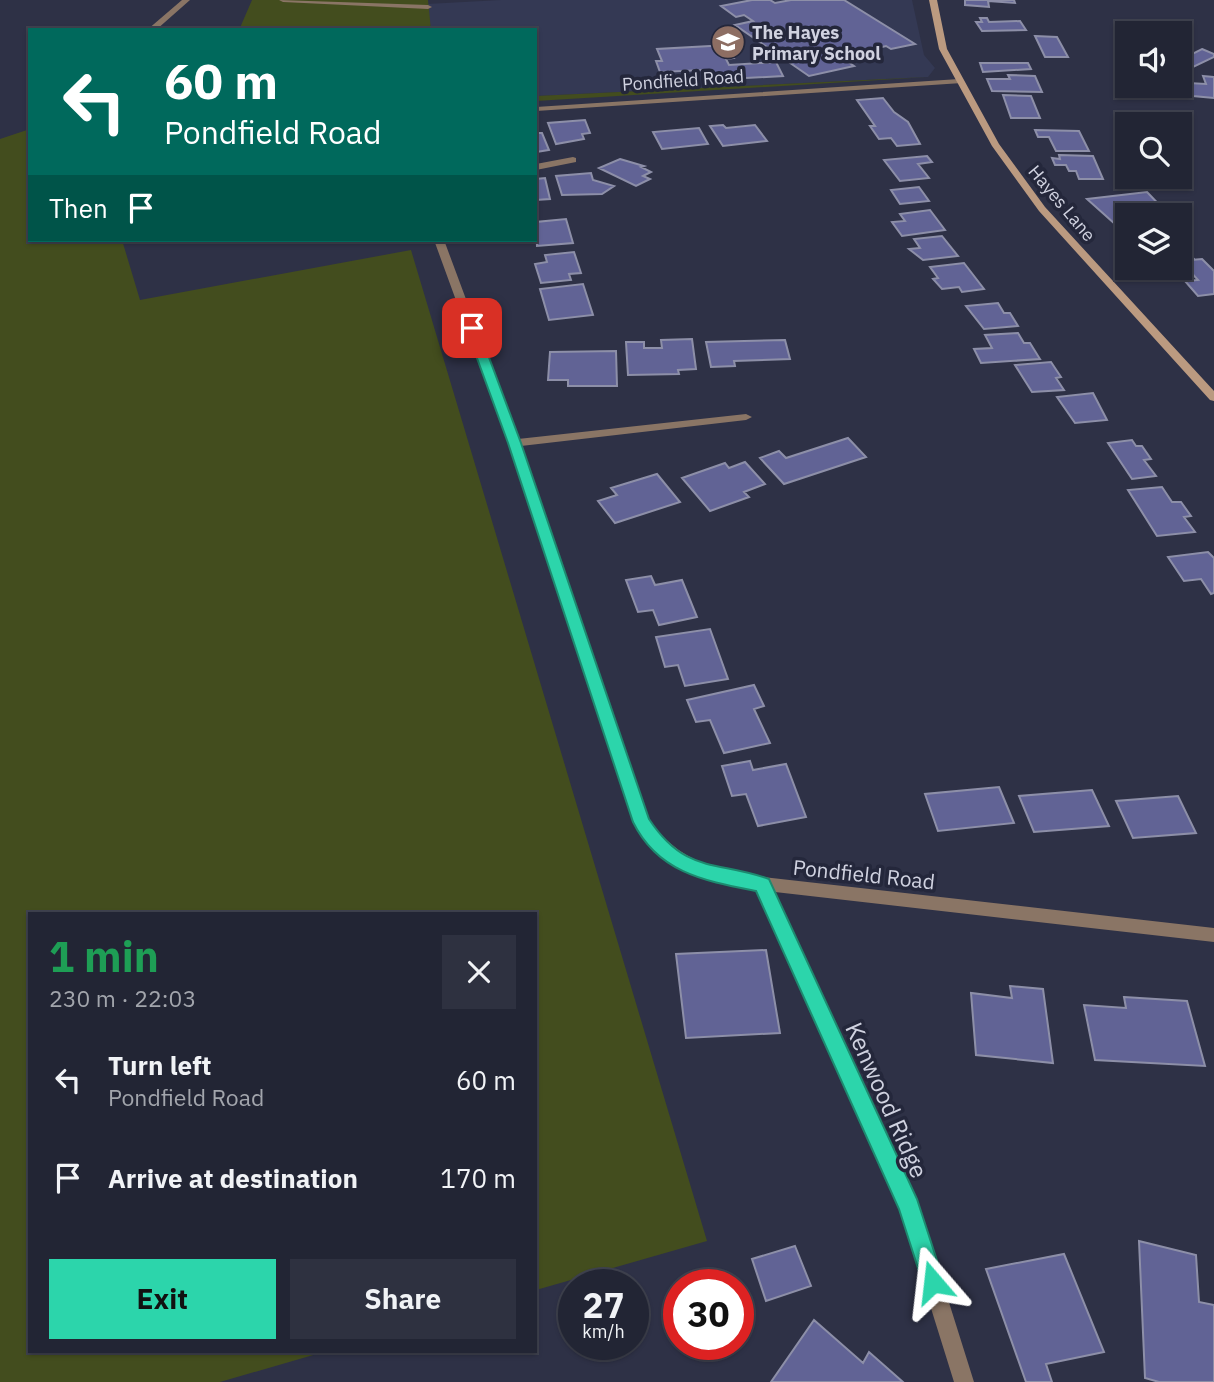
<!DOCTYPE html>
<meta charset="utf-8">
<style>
:root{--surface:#222534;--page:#2e3140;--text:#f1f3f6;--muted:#a2a5ac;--line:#3f424f;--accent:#2cd5ab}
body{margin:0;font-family:"IBM Plex Sans",sans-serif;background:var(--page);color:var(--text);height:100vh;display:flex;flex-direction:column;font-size:26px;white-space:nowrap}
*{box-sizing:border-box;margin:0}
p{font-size:23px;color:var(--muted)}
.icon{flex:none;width:38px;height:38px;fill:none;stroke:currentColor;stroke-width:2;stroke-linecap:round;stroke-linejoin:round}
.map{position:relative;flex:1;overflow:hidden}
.details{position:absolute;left:28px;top:912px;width:509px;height:441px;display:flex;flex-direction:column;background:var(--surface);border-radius:0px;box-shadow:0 2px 5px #0004,0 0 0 2px var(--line)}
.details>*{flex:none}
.banner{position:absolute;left:28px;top:28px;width:509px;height:214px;border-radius:0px;box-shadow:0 2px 5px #0004,0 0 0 2px var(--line);background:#00695c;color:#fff;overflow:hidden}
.controls{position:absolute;left:1115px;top:21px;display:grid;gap:14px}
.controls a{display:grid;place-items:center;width:77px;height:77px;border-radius:0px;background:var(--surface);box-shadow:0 2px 5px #0004,0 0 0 2px var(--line);font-size:35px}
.speed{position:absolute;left:558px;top:1269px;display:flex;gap:14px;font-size:35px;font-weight:700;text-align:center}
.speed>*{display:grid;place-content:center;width:91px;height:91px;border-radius:50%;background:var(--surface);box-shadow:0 2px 5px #0004,0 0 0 2px var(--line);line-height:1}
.speed small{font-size:18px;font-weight:400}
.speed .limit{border:10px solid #d22;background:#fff;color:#111}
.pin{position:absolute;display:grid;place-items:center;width:60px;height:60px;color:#fff;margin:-30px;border-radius:14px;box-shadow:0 4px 10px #0006}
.me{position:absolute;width:77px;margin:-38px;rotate:343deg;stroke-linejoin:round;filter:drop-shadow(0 0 5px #0008)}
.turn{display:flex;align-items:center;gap:24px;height:147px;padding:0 21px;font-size:32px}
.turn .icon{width:91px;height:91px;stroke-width:2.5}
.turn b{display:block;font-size:49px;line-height:60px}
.then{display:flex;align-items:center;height:66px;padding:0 21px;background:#0003;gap:14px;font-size:26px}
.round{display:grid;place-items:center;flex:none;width:74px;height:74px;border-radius:0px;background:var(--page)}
.headline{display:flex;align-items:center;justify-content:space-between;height:119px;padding:0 21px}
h1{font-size:42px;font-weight:800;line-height:52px;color:#1e9e55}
.cta{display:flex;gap:14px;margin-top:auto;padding:14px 21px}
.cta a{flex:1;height:80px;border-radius:0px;background:var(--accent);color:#111;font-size:28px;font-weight:800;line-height:80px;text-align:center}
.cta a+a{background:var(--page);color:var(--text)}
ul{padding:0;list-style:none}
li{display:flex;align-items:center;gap:21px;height:98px;padding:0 21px}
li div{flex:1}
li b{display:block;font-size:26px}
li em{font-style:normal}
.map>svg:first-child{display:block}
</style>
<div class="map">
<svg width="1214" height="1382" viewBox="0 0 1214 1382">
<rect width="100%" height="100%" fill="#2e3146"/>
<path fill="#343954" d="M 501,0 L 912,0 L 924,55 L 935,68 L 928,77 L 536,96 L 536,30 L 431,30 L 427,4 Z"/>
<path fill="#434d1e" d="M 252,0 L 428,0 L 431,30 L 239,30 Z
M 928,77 L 536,101 L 536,96 Z
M 30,129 L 30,240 L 122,240 L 140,300 L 411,250 L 707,1241 L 536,1290 L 536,914 L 30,914 L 30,1351 L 327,1351 L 220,1382 L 0,1382 L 0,139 Z"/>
<path fill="#616395" stroke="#8d8fa8" stroke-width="2" d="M 752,0 L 770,0 L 775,3 L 791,0 L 844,0 L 915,44 L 891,49 L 886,46 L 841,57 L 854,66 L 809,76 L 735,25 L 753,21 L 744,15 L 736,17 L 721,6 Z
M 965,0 L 1014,0 L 1015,3 L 988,1 L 989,7 L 965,5 Z
M 980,18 L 987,18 L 989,22 L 1020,21 L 1026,30 L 982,31 L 976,22 L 982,22 Z
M 1035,36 L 1057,37 L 1068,57 L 1045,57 Z
M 728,45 L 734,58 L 726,59 L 729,65 L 776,62 L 783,76 L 709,80 L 704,70 L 660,72 L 656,61 L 662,61 L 657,49 Z
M 1202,49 L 1214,54 L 1214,57 L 1191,68 L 1180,64 L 1180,60 Z
M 980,63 L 1028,63 L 1031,69 L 983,72 Z
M 1008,75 L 1035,76 L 1042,92 L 992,91 L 987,79 L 1010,79 Z
M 1203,76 L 1214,77 L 1214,98 L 1193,96 L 1189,83 L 1206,84 Z
M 1003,95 L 1031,96 L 1040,118 L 1011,118 Z
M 883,98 L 894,112 L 908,122 L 920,144 L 897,146 L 891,138 L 879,139 L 870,126 L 875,126 L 857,100 Z
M 585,120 L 590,133 L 582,134 L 584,139 L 556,144 L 548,123 Z
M 723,125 L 726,128 L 755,125 L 767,141 L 723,146 L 710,126 Z
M 699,128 L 708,144 L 662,149 L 653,132 Z
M 1035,130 L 1079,131 L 1089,151 L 1056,151 L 1049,137 L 1038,137 Z
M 536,133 L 542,133 L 549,150 L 536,152 Z
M 1059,155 L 1093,156 L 1103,179 L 1079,179 L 1076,171 L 1069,171 L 1066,165 L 1055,165 L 1052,158 L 1060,159 Z
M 927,156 L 932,162 L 918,164 L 929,178 L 900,181 L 884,160 Z
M 620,159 L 644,166 L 641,167 L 651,172 L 643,176 L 650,179 L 636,186 L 599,168 Z
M 591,173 L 593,180 L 614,186 L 602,194 L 562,195 L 556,176 Z
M 545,178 L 550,199 L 536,200 L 536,179 Z
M 919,187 L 929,201 L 900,204 L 891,190 Z
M 1147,192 L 1169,215 L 1127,215 L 1127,233 L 1125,233 L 1087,199 Z
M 930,210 L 945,230 L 902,236 L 892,222 L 905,221 L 900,214 Z
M 566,219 L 573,243 L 537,246 L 536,222 Z
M 942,236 L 958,256 L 923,260 L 909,249 L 920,248 L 914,239 Z
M 1180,243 L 1193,258 L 1180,259 Z
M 574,252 L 581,273 L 569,274 L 571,280 L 541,283 L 535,264 L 547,262 L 545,255 Z
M 1202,259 L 1214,271 L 1214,294 L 1198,296 L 1185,281 L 1198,280 L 1188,269 L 1170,271 L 1167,268 L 1180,268 L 1180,261 Z
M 964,263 L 984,289 L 962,292 L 959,287 L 942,289 L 933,279 L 938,278 L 930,267 Z
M 583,284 L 593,315 L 549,320 L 540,289 Z
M 998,303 L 1004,313 L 1010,313 L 1018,326 L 984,329 L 966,306 Z
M 1018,333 L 1024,343 L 1030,343 L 1040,359 L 981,363 L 974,349 L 992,348 L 985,335 Z
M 692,339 L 696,369 L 678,370 L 679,374 L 628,375 L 626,342 L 644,342 L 644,348 L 662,348 L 661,340 Z
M 785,340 L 790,359 L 734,361 L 735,366 L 711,367 L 706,342 Z
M 616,351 L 617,386 L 568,386 L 568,380 L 548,380 L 550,352 Z
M 1051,362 L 1061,377 L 1056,378 L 1064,390 L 1032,392 L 1015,365 Z
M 1093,393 L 1107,420 L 1075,423 L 1057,397 Z
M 848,438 L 866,457 L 784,484 L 760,458 L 779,451 L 786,458 Z
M 1132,440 L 1136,446 L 1142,446 L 1151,459 L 1144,460 L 1156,476 L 1132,479 L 1108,443 Z
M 745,462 L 765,484 L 744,492 L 749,497 L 710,511 L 682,478 L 725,463 L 729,468 Z
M 657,474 L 680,502 L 615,523 L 598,501 L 617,495 L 611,488 Z
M 1162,487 L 1172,502 L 1181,502 L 1191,516 L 1184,517 L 1195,532 L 1157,536 L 1128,490 Z
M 1208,552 L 1214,558 L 1214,593 L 1211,594 L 1201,579 L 1184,581 L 1168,557 Z
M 651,576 L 655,585 L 682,580 L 697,617 L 659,625 L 653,610 L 638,612 L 626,580 Z
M 710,629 L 728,679 L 685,686 L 678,665 L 665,667 L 656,637 Z
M 754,685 L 764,706 L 754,709 L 770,743 L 724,753 L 710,720 L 696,722 L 687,700 Z
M 750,761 L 753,770 L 786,764 L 806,817 L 758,826 L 746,794 L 732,796 L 722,766 Z
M 999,787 L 1014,823 L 938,831 L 925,794 Z
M 1092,790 L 1109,826 L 1034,832 L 1019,796 Z
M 1178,796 L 1196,833 L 1133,838 L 1116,801 Z
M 766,950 L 780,1033 L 686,1038 L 676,954 Z
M 1010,986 L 1043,989 L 1053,1063 L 976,1055 L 971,993 L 1012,998 Z
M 1124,997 L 1187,1001 L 1205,1066 L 1095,1060 L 1084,1005 L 1126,1008 Z
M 1139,1241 L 1196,1255 L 1199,1302 L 1214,1305 L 1214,1382 L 1159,1382 L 1145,1378 Z
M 795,1246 L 811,1286 L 766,1301 L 752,1259 Z
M 1064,1254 L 1104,1352 L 1046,1364 L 1052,1382 L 1026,1382 L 986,1269 Z
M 814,1320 L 863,1363 L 869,1352 L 903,1382 L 771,1382 Z"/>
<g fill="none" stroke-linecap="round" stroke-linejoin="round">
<path fill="#8a7565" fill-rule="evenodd" d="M 182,0 L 190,0 L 156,30 L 147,30 Z
M 279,0 L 428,5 L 432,7 L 428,9 L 283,2 Z
M 573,157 L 576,158 L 576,162 L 536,170 L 536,164 Z"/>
<path fill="#8a7565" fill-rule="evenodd" d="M 959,79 L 963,81 L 962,83 L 536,111 L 536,107 Z
M 434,240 L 444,240 L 518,439 L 746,414 L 752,417 L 746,420 L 521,446 L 648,819 C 681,863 712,868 763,877 L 1214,928 L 1214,942 L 775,892 L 919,1207 L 974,1382 L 954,1382 L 900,1209 L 758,890 C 709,881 658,870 633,822 L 508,443 Z"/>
<path fill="#bb9a80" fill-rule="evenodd" d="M 929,0 L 937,0 L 947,49 L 999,144 L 1045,207 L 1214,391 L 1214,401 L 1210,400 L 1039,211 L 992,146 L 939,49 Z"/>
</g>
<path fill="#2cd5ab" stroke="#1d8a6f" stroke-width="2" d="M 468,326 L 478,328 L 521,443 L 649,819 C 686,875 717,860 769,879 L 917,1199 L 944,1282 L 941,1290 L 933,1293 L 925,1290 L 899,1209 L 756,891 C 705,881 658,873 633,822 L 508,443 L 466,328 Z"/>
<defs>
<g id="school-disc" transform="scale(1.75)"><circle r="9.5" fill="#8d6e63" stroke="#24273b"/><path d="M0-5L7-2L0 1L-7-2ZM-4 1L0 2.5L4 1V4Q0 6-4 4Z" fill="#fff"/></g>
</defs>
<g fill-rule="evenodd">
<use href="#school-disc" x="728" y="42"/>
</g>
<g text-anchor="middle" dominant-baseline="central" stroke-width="7" stroke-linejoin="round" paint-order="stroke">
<g font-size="18" font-weight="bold" fill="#d0d2e0" stroke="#24273b" text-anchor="start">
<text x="752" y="32">The Hayes<tspan x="752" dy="21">Primary School</tspan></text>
</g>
<g font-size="18" fill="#d0d2e0" stroke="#24273b">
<text transform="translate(683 80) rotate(-4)">Pondfield Road</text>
<text transform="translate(1062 203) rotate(50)">Hayes Lane</text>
</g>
<g font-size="21" fill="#d0d2e0" stroke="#24273b">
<text transform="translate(864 874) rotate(6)">Pondfield Road</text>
</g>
<g font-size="24" fill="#d0d2e0" stroke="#24273b">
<text transform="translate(887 1100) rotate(66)">Kenwood Ridge</text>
</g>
</g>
</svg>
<div class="controls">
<a><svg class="icon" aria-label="sound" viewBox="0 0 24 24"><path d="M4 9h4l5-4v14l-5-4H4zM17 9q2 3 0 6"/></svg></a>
<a><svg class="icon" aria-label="search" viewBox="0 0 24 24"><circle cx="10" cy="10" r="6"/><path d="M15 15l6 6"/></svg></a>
<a><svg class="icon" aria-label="layers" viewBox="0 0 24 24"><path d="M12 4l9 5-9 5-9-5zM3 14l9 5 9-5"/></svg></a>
</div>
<div class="speed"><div>27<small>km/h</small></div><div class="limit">30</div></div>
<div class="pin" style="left:472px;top:328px;background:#d93025"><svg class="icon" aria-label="arrive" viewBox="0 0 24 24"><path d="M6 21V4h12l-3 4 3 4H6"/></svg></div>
<svg class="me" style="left:933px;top:1282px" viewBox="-20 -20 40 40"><path d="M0-17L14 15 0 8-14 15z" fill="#2cd5ab" stroke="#fff" stroke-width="4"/></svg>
<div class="banner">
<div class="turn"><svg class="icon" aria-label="left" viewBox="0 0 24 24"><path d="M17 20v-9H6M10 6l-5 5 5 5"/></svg><div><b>60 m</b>Pondfield Road</div></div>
<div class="then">Then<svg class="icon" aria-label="arrive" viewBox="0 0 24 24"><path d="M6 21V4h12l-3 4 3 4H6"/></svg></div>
</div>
<section class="details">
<div class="headline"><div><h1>1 min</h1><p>230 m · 22:03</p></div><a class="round"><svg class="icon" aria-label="close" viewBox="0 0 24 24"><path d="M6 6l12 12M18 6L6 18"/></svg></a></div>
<ul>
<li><svg class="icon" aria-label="left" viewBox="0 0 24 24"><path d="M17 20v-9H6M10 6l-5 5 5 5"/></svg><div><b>Turn left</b><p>Pondfield Road</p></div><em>60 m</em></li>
<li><svg class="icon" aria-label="arrive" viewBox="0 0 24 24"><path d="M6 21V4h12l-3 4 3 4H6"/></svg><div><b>Arrive at destination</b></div><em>170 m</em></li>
</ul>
<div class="cta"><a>Exit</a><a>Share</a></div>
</section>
</div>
